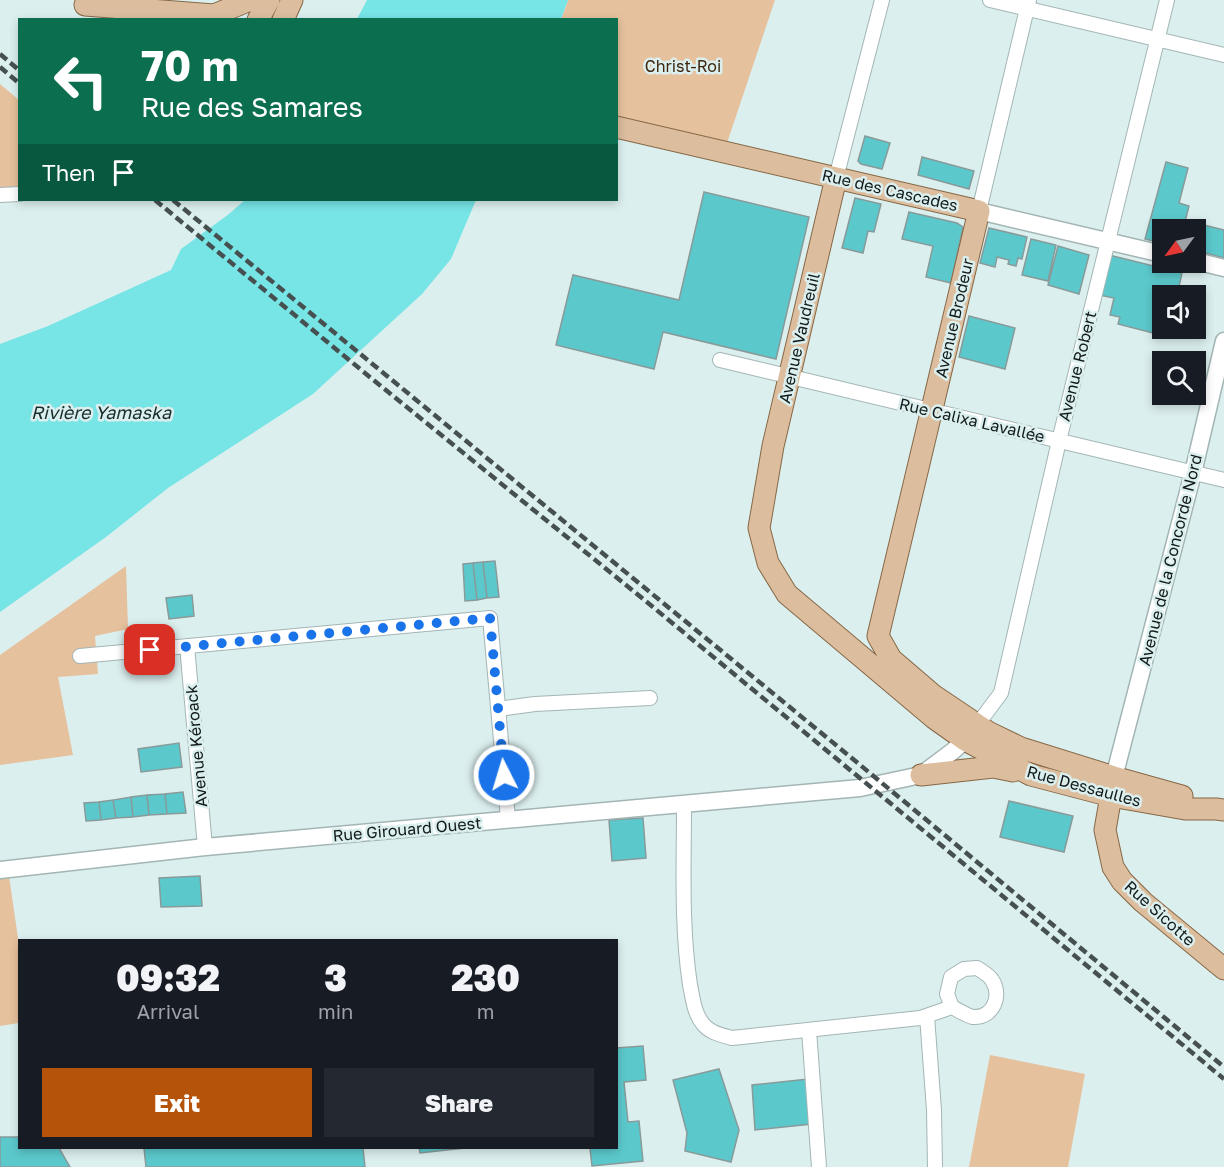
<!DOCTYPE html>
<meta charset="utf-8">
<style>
:root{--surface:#171b24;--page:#242831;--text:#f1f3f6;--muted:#9ea1a6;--accent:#b45309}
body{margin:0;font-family:"Golos Text",sans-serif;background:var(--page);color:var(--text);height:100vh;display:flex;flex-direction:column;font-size:22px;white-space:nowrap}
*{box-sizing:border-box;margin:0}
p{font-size:20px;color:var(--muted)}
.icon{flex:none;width:33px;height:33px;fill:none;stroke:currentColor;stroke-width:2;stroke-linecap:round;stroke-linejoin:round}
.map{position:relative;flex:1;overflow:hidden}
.details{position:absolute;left:18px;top:939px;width:600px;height:210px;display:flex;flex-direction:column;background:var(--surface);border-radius:0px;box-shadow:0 3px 9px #0003}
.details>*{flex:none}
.guide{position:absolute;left:18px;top:18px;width:600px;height:183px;border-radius:0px;box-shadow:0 3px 9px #0003;background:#0b6e4f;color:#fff;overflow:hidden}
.needle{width:39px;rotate:237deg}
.controls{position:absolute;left:1152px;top:219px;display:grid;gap:12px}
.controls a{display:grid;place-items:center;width:54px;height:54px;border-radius:0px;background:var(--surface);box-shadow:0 3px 9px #0003;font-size:30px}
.pin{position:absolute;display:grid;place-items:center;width:51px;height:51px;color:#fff;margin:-26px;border-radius:12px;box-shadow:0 3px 9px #0006}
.me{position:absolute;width:66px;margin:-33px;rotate:355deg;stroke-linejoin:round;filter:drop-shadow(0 0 4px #0008)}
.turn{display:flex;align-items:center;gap:21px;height:126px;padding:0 24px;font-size:27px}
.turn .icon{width:78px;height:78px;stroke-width:2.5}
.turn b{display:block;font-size:42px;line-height:51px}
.then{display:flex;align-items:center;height:57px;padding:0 24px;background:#0003;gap:12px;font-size:22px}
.eta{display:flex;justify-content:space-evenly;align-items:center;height:102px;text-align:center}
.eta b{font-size:36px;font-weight:800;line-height:42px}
.button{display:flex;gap:12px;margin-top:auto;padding:12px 24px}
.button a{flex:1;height:69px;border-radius:0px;background:var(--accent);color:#fff;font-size:24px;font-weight:800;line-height:69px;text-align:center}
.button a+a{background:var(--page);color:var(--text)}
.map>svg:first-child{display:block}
</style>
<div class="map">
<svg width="1224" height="1167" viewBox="0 0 1224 1167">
<rect width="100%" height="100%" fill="#dcefef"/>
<path fill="#e6c19d" d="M 568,0 L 775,0 L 723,155 L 617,132 L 616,20 L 561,20 Z
M 0,84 L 19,100 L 19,186 L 0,188 Z
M 126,566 L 128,629 L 95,636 L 98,674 L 58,677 L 73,755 L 0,765 L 0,655 Z
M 9,876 L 20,952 L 19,1023 L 0,1026 L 0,878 Z
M 990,1055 L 1085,1074 L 1068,1167 L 969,1167 Z"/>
<path fill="#77e4e6" d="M 367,0 L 568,0 L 561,19 L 357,19 Z
M 245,200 L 476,200 L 451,259 L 422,294 L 313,394 L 168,488 L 106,537 L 0,612 L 0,344 L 48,326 L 171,270 L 181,249 L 229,214 Z"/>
<path fill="#5bc9cc" stroke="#889a9a" stroke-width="1.5" d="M 865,136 L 890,143 L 882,169 L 861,164 L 858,161 Z
M 922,157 L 974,171 L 969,189 L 918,175 Z
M 1166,162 L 1188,168 L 1179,203 L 1189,206 L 1183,230 L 1162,230 L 1162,243 L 1145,239 Z
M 704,192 L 809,217 L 776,359 L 663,332 L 654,369 L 556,345 L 573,275 L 679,300 Z
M 855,198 L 881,204 L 874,232 L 868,231 L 863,253 L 842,248 Z
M 909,212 L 957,223 L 963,227 L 951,283 L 926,277 L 933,246 L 902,239 Z
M 1204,225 L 1224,230 L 1224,258 L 1198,251 Z
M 989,228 L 1027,237 L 1022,259 L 1018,258 L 1016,266 L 1008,264 L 1009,260 L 997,257 L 995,267 L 980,263 Z
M 1031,239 L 1056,245 L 1048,281 L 1022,275 Z
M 1058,246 L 1089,255 L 1079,294 L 1048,285 Z
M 1109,255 L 1182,273 L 1177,296 L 1162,296 L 1162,327 L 1157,325 L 1157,334 L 1118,324 L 1120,317 L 1110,315 L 1114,298 L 1099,295 Z
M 969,316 L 1015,328 L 1005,369 L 959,357 Z
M 495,561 L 499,597 L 487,598 L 483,562 Z
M 483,562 L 487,598 L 477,600 L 473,563 Z
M 473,563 L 477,600 L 465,601 L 463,564 Z
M 192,595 L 194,616 L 169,619 L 166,598 Z
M 179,743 L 182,767 L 141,772 L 138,749 Z
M 183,792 L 186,813 L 167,814 L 165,794 Z
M 165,794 L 167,814 L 149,815 L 147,795 Z
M 147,795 L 149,815 L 133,817 L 131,797 Z
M 131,797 L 133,817 L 116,818 L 113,800 Z
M 113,800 L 116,818 L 101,820 L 99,802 Z
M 1009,801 L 1073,816 L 1064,852 L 1000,837 Z
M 99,802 L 101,820 L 86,821 L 84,803 Z
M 643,818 L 646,858 L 612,861 L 609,820 Z
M 200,876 L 202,906 L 161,907 L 159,878 Z
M 643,1046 L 646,1080 L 624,1082 L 628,1122 L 639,1121 L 643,1161 L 592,1166 L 590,1148 L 616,1148 L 616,1048 Z
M 719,1069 L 739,1130 L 731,1162 L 685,1151 L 687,1133 L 673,1080 Z
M 808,1079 L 812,1124 L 755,1130 L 752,1085 Z
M 0,1137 L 20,1137 L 20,1148 L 59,1148 L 70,1167 L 0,1167 Z
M 144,1148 L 363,1148 L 365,1167 L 146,1167 Z
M 419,1148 L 465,1148 L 420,1153 Z"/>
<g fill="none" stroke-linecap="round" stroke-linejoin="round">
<g stroke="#a3b5b5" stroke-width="16">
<path id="minor" d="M 990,0 L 1224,55
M 836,178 L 882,0
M 0,195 L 20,194
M 979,211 L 1029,0
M 720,360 L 1224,480
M 187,646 L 205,847
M 80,656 L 490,618 L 508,819
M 498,709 L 535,704 L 650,698
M 977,725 L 1001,693 L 1059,441 L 1167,0
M 684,804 C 684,865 681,925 690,985 C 693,999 694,1013 703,1024 C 710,1033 722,1035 732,1038 L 920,1018 L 952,1007 C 958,1010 967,1016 973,1017 C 994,1018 1002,995 992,980 C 989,975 982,971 977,968 L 964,969 L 951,977 L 947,994 L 952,1007
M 927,1016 L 934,1110 L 935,1167
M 809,1030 L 819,1167"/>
</g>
<g stroke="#a3b5b5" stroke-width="19">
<path id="tertiary" d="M 979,211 L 1162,254
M 1196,261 L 1224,268
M 1114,777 L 1193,473 L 1224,341
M 0,870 L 205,847 L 860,788 L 921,775 L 953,751 L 965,740 L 972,731"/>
</g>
<g stroke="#866846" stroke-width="23">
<path id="primary" d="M 85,5 L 214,15 L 250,0
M 258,20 L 269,0
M 283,20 L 292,0
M 616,127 L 979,211 L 878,636
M 836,178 L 773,446 L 759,528 L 768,563 L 787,594 L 934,718 L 965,740 L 1031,775 L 1111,796 L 1185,809 L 1216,809 L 1224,810
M 878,636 L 891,659 L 933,695 L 988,732 L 1021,748 L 1114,777 L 1182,796
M 921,775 L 993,767 L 1013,771
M 1113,784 L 1105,830 L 1113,867 L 1122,881 L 1143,902 L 1224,969"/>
</g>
<use href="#minor" stroke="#fff" stroke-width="14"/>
<use href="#tertiary" stroke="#fff" stroke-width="16"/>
<use href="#primary" stroke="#dcbe9f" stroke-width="21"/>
<path stroke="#465050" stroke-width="4.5" stroke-dasharray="9 4.5" stroke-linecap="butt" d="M 0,54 L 20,71
M 0,67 L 20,84
M 155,200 L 371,378 L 642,598 L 1224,1079
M 173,200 L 859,764 L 1224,1067"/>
</g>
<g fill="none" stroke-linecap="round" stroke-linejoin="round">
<path stroke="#1a73e8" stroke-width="10" stroke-dasharray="0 18" d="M 150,650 L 490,618 L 504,775"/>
</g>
<g text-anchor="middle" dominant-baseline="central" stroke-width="5" stroke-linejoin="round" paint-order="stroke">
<g font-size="16" fill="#3e260c" stroke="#dcefef">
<text x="683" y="66">Christ-Roi</text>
</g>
<g font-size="16" fill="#121919" stroke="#dcefef">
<text transform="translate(890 190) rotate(13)">Rue des Cascades</text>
<text transform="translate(954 318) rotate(-77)">Avenue Brodeur</text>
<text transform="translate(799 338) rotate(-77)">Avenue Vaudreuil</text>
<text transform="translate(1077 366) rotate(-76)">Avenue Robert</text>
<text transform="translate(972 420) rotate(13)">Rue Calixa Lavallée</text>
<text transform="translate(1170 560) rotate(-76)">Avenue de la Concorde Nord</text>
<text transform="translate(196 746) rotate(-95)">Avenue Kéroack</text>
<text transform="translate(1084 786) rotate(15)">Rue Dessaulles</text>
<text transform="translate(407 829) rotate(-5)">Rue Girouard Ouest</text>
<text transform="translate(1160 913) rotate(42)">Rue Sicotte</text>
</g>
<g font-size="18" font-style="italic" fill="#192d2d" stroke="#dcefef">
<text x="101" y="412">Rivière Yamaska</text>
</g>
</g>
</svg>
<div class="controls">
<a><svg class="needle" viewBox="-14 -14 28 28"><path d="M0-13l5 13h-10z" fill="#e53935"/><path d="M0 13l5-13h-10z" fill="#9ea1a6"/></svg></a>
<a><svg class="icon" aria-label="sound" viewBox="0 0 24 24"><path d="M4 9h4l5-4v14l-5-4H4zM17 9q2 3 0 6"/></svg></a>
<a><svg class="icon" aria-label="search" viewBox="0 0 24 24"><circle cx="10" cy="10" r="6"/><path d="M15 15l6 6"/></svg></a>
</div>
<div class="pin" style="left:150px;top:650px;background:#d93025"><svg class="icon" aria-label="arrive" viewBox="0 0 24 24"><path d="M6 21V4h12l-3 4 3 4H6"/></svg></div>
<svg class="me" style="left:504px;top:775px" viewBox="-20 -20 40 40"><circle r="17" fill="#1a73e8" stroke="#fff" stroke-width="3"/><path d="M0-11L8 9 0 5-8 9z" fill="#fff"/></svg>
<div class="guide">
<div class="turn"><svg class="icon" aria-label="left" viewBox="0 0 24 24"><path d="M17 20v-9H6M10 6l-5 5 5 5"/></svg><div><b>70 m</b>Rue des Samares</div></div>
<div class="then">Then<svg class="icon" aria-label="arrive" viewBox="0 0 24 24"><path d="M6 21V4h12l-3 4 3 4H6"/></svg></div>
</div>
<section class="details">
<div class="eta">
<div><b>09:32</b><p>Arrival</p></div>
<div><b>3</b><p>min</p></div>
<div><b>230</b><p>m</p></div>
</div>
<div class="button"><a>Exit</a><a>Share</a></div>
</section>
</div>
